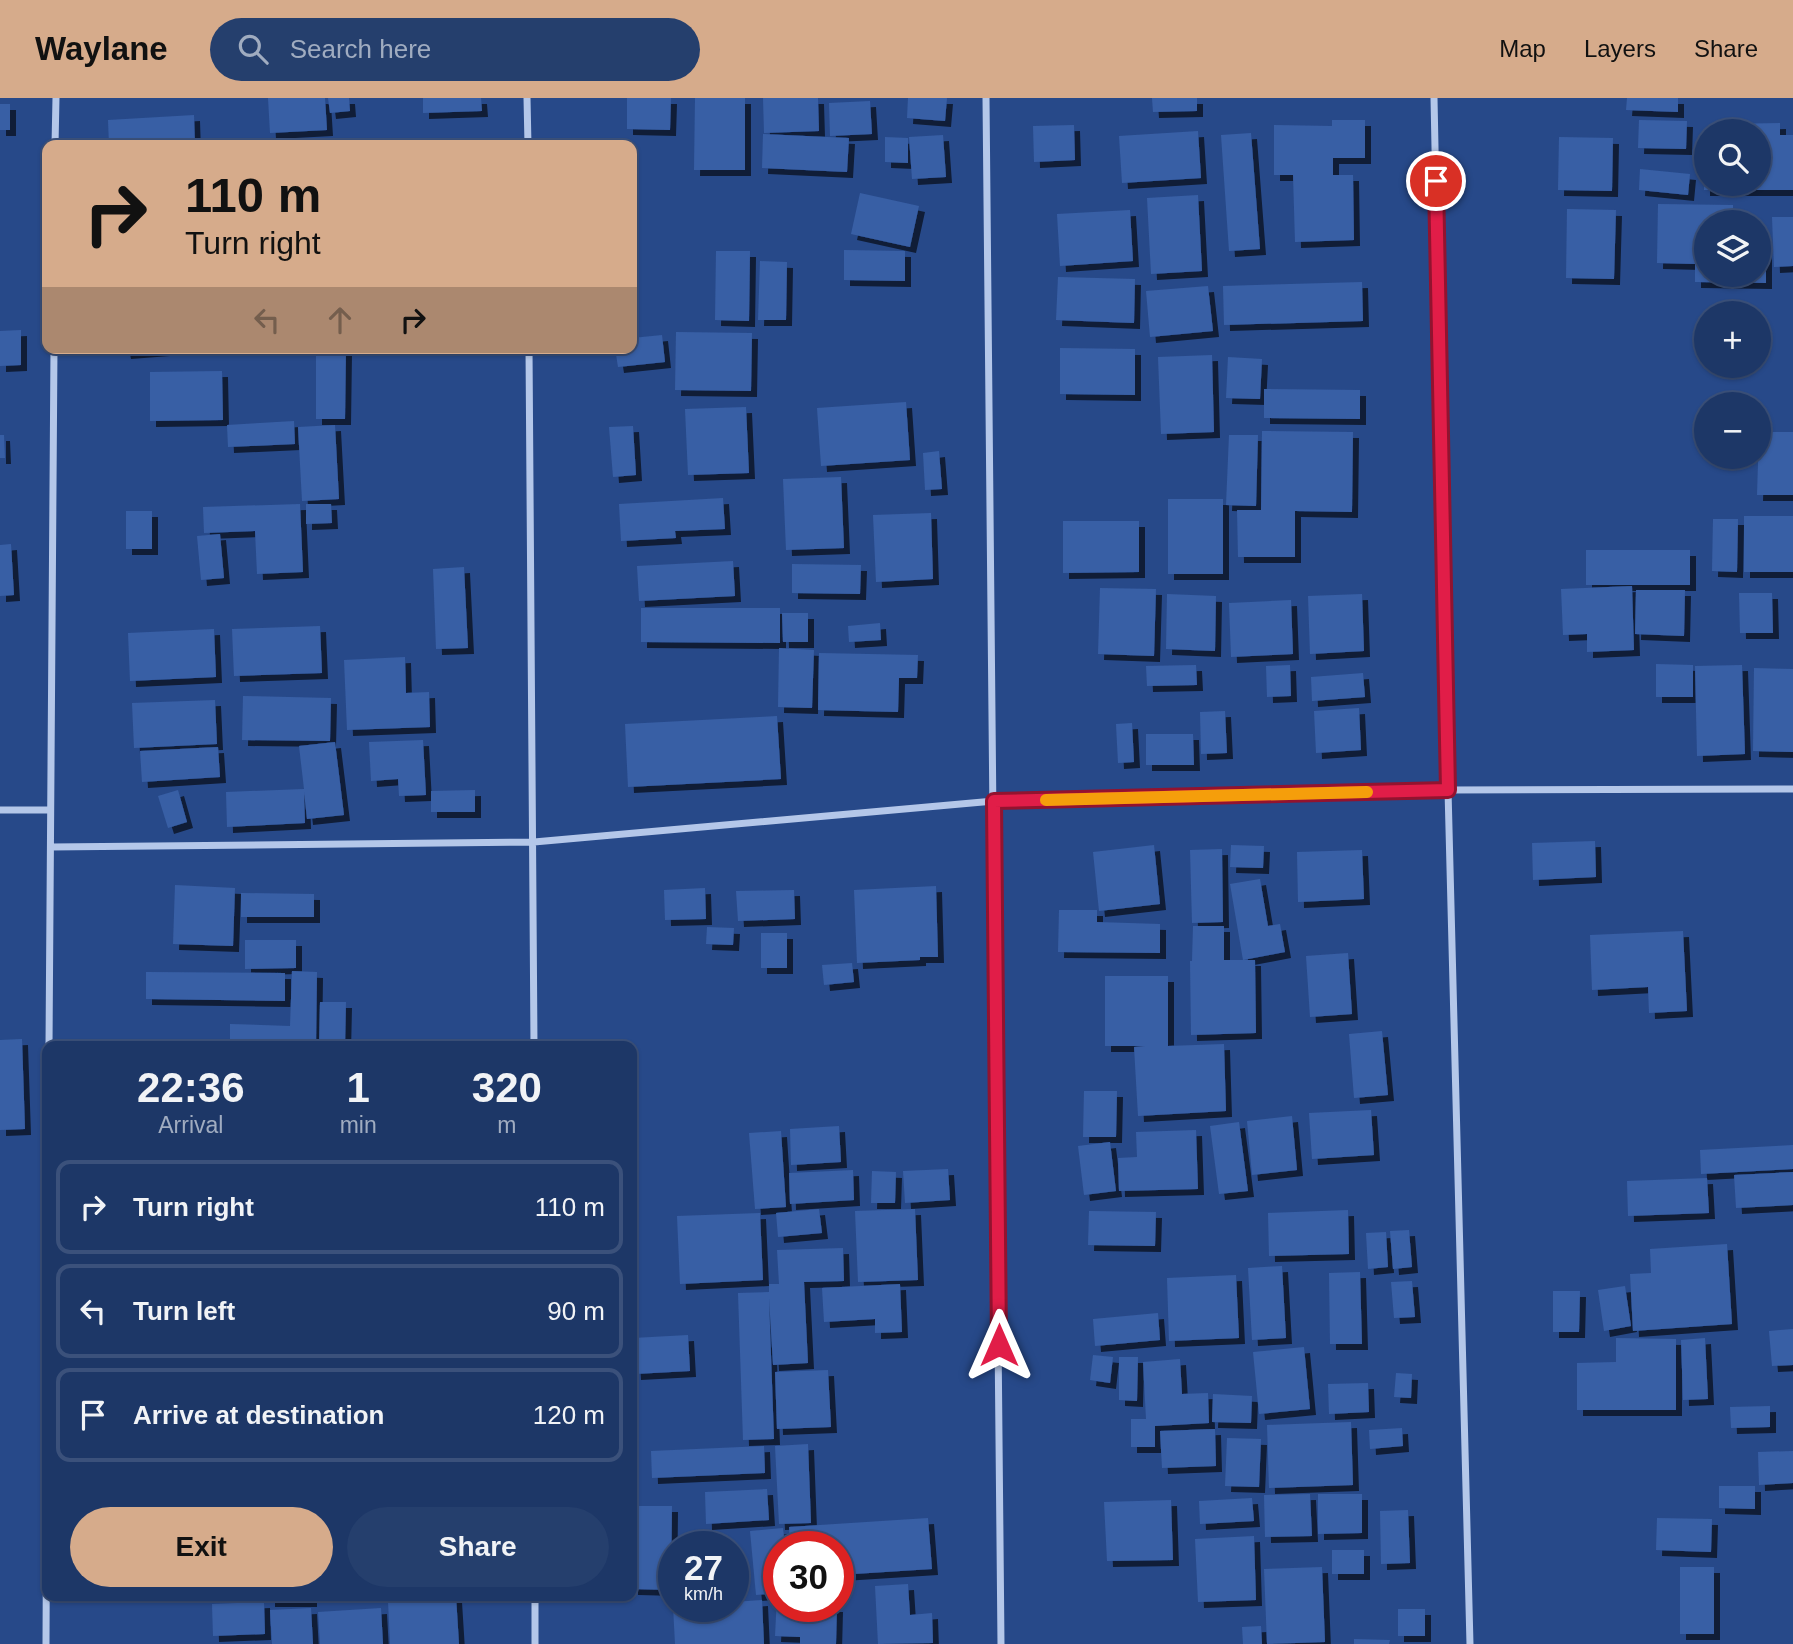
<!DOCTYPE html>
<meta charset="utf-8">
<style>
:root{--surface:#1d3767;--page:#253f6d;--text:#f1f3f6;--muted:#a0acc0;--line:#3b517b;--accent:#d6ab8b}
body{margin:0;font-family:Arial,sans-serif;background:var(--page);color:var(--text);height:100vh;display:flex;flex-direction:column;font-size:26px;white-space:nowrap}
*{box-sizing:border-box;margin:0}
p{font-size:23px;color:var(--muted)}
.icon{flex:none;width:38px;height:38px;fill:none;stroke:currentColor;stroke-width:2;stroke-linecap:round;stroke-linejoin:round}
.map{position:relative;flex:1;overflow:hidden}
.side{position:absolute;left:42px;top:943px;width:595px;height:560px;display:flex;flex-direction:column;background:var(--surface);border-radius:14px;box-shadow:0 2px 5px #0004,0 0 0 2px var(--line)}
.side>*{flex:none}
.guide{position:absolute;left:42px;top:42px;width:595px;height:214px;border-radius:14px;box-shadow:0 2px 5px #0004,0 0 0 2px var(--line);background:#d6ab8b;color:#111;overflow:hidden}
.buttons{position:absolute;left:1694px;top:21px;display:grid;gap:14px}
.buttons a{display:grid;place-items:center;width:77px;height:77px;border-radius:50%;background:var(--surface);box-shadow:0 2px 5px #0004,0 0 0 2px var(--line);font-size:35px}
.speed{position:absolute;left:658px;top:1433px;display:flex;gap:14px;font-size:35px;font-weight:700;text-align:center}
.speed>*{display:grid;place-content:center;width:91px;height:91px;border-radius:50%;background:var(--surface);box-shadow:0 2px 5px #0004,0 0 0 2px var(--line);line-height:1}
.speed small{font-size:18px;font-weight:400}
.speed .limit{border:10px solid #d22;background:#fff;color:#111}
.pin{position:absolute;display:grid;place-items:center;width:60px;height:60px;color:#fff;margin:-30px;border:4px solid #fff;border-radius:50%;box-shadow:0 2px 7px #0007}
.me{position:absolute;width:77px;margin:-38px;rotate:0deg;stroke-linejoin:round;filter:drop-shadow(0 0 5px #0008)}
.turn{display:flex;align-items:center;gap:24px;height:147px;padding:0 28px;font-size:32px}
.turn .icon{width:91px;height:91px;stroke-width:2.5}
.turn b{display:block;font-size:49px;line-height:60px}
.lanes{display:flex;align-items:center;height:66px;padding:0 28px;background:#0003;justify-content:center;gap:35px;direction:ltr}
.lanes .off{opacity:.35}
.eta{display:flex;justify-content:space-evenly;align-items:center;height:119px;text-align:center}
.eta b{font-size:42px;font-weight:800;line-height:49px}
.action{display:flex;gap:14px;margin-top:auto;padding:14px 28px}
.action a{flex:1;height:80px;border-radius:42px;background:var(--accent);color:#111;font-size:28px;font-weight:800;line-height:80px;text-align:center}
.action a+a{background:var(--page);color:var(--text)}
ul{padding:0;list-style:none}
li{display:flex;align-items:center;gap:21px;height:94px;margin:0 14px 10px;padding:0 14px;border:4px solid var(--line);border-radius:14px}
li div{flex:1}
li b{display:block;font-size:26px}
li em{font-style:normal}
header{display:flex;align-items:center;gap:42px;box-sizing:border-box;height:98px;padding:0 35px;background:var(--accent);color:#111}
header strong{font-size:33px}
nav{display:flex;gap:38px;margin-inline-start:auto;font-size:24px}
.search{width:490px;height:63px;background:var(--page);display:flex;align-items:center;gap:18px;box-sizing:border-box;padding:0 24px;border-radius:38px;color:var(--muted);font-size:26px}
.map>svg:first-child{display:block}
</style>
<header>
<strong>Waylane</strong>
<div class="search"><svg class="icon" aria-label="search" viewBox="0 0 24 24"><circle cx="10" cy="10" r="6"/><path d="M15 15l6 6"/></svg>Search here</div>
<nav><a>Map</a><a>Layers</a><a>Share</a></nav>
</header>
<div class="map">
<svg width="1793" height="1546" viewBox="0 0 1793 1546">
<defs>
<filter id="shadow"><feDropShadow dx="6" dy="6" stdDeviation="0" flood-color="#0009"/></filter>
</defs>
<rect width="100%" height="100%" fill="#274989"/>
<path fill="#385fa5" filter="url(#shadow)" d="M 268,0 L 325,0 L 327,32 L 270,35 Z
M 328,0 L 349,0 L 350,13 L 330,15 Z
M 423,0 L 481,0 L 482,13 L 423,15 Z
M 627,0 L 671,0 L 670,32 L 627,31 Z
M 695,0 L 745,0 L 745,72 L 694,72 Z
M 763,0 L 818,0 L 819,33 L 764,35 Z
M 908,0 L 947,0 L 945,23 L 907,20 Z
M 1152,0 L 1197,0 L 1197,13 L 1153,14 Z
M 1627,0 L 1678,0 L 1678,14 L 1626,12 Z
M 870,3 L 872,36 L 830,38 L 829,5 Z
M 0,6 L 10,6 L 10,32 L 0,32 Z
M 194,17 L 195,47 L 109,47 L 108,22 Z
M 1332,22 L 1365,22 L 1365,60 L 1333,60 L 1333,77 L 1353,77 L 1354,142 L 1295,144 L 1293,77 L 1274,77 L 1274,27 L 1332,28 Z
M 1639,22 L 1687,23 L 1686,51 L 1638,50 Z
M 1780,25 L 1780,37 L 1793,37 L 1793,92 L 1704,92 L 1704,86 L 1759,86 L 1759,33 L 1729,33 L 1729,26 Z
M 1074,27 L 1075,62 L 1034,64 L 1033,28 Z
M 1198,33 L 1201,80 L 1122,85 L 1119,38 Z
M 1251,35 L 1260,151 L 1229,153 L 1221,37 Z
M 763,36 L 849,40 L 847,74 L 762,70 Z
M 943,37 L 946,79 L 912,81 L 909,39 Z
M 885,39 L 908,40 L 908,65 L 885,64 Z
M 1559,39 L 1613,40 L 1612,93 L 1558,92 Z
M 1640,71 L 1690,76 L 1688,97 L 1639,92 Z
M 860,95 L 919,108 L 910,149 L 851,136 Z
M 1198,97 L 1202,173 L 1151,176 L 1147,100 Z
M 1658,106 L 1733,107 L 1733,124 L 1706,124 L 1706,177 L 1759,177 L 1759,151 L 1766,151 L 1766,185 L 1695,184 L 1695,166 L 1657,165 Z
M 1567,111 L 1616,112 L 1614,181 L 1566,180 Z
M 1130,112 L 1133,163 L 1060,168 L 1057,116 Z
M 1772,119 L 1793,119 L 1793,168 L 1774,169 Z
M 844,152 L 905,153 L 905,183 L 844,182 Z
M 716,153 L 750,153 L 749,223 L 715,222 Z
M 760,163 L 787,164 L 786,222 L 758,222 Z
M 1058,179 L 1135,181 L 1134,225 L 1056,222 Z
M 1362,184 L 1363,223 L 1224,227 L 1223,188 Z
M 1208,188 L 1213,233 L 1150,239 L 1146,193 Z
M 21,232 L 21,267 L 0,268 L 0,233 Z
M 676,234 L 752,235 L 751,293 L 675,292 Z
M 662,237 L 665,264 L 618,269 L 615,250 L 632,250 L 632,240 Z
M 124,250 L 163,250 L 164,252 L 125,255 Z
M 316,250 L 346,250 L 345,321 L 316,321 Z
M 1060,250 L 1135,251 L 1135,297 L 1060,296 Z
M 1212,257 L 1214,334 L 1161,336 L 1158,259 Z
M 1228,259 L 1262,261 L 1260,301 L 1226,300 Z
M 222,273 L 223,322 L 150,323 L 150,274 Z
M 1264,291 L 1360,292 L 1360,321 L 1264,320 Z
M 906,304 L 910,362 L 821,368 L 817,310 Z
M 746,309 L 749,375 L 688,377 L 685,311 Z
M 294,323 L 295,346 L 228,349 L 227,327 Z
M 335,327 L 339,401 L 302,403 L 298,329 Z
M 633,328 L 636,377 L 613,379 L 609,329 Z
M 1262,333 L 1353,334 L 1352,414 L 1295,413 L 1295,459 L 1238,459 L 1237,412 L 1261,412 Z
M 1759,334 L 1793,334 L 1793,397 L 1757,397 Z
M 0,337 L 4,337 L 5,360 L 0,360 Z
M 1229,337 L 1258,337 L 1256,408 L 1226,407 Z
M 939,353 L 942,391 L 925,392 L 923,355 Z
M 841,379 L 844,450 L 786,452 L 783,381 Z
M 723,400 L 725,431 L 675,433 L 676,440 L 621,443 L 619,406 Z
M 1168,401 L 1223,401 L 1223,476 L 1168,476 Z
M 300,406 L 303,474 L 257,476 L 255,433 L 204,435 L 203,409 Z
M 306,406 L 331,406 L 332,425 L 306,426 Z
M 126,413 L 152,413 L 152,451 L 126,451 Z
M 931,415 L 933,481 L 876,484 L 873,417 Z
M 1744,418 L 1793,418 L 1793,474 L 1744,474 Z
M 1713,421 L 1738,421 L 1737,474 L 1712,473 Z
M 1063,423 L 1139,423 L 1139,474 L 1063,475 Z
M 220,436 L 224,480 L 201,482 L 197,438 Z
M 11,446 L 14,497 L 0,498 L 0,447 Z
M 1586,452 L 1690,452 L 1690,487 L 1586,487 Z
M 733,463 L 735,498 L 639,503 L 637,468 Z
M 792,466 L 861,467 L 860,496 L 792,495 Z
M 464,469 L 468,550 L 436,551 L 433,471 Z
M 1632,488 L 1634,552 L 1587,554 L 1587,536 L 1563,537 L 1561,491 Z
M 1100,490 L 1156,491 L 1154,558 L 1098,556 Z
M 1636,492 L 1685,492 L 1684,538 L 1635,536 Z
M 1739,495 L 1772,495 L 1773,535 L 1740,535 Z
M 1167,496 L 1216,498 L 1215,553 L 1166,551 Z
M 1362,496 L 1364,553 L 1310,556 L 1308,498 Z
M 1291,502 L 1293,556 L 1231,559 L 1229,505 Z
M 641,510 L 780,510 L 780,545 L 641,544 Z
M 782,515 L 808,515 L 808,544 L 783,544 Z
M 880,525 L 881,542 L 849,544 L 848,528 Z
M 320,528 L 322,575 L 234,578 L 232,531 Z
M 214,531 L 216,579 L 130,583 L 128,535 Z
M 779,550 L 814,552 L 812,610 L 778,609 Z
M 819,555 L 918,557 L 917,580 L 899,580 L 898,614 L 818,612 Z
M 405,559 L 406,595 L 429,594 L 430,629 L 347,632 L 344,562 Z
M 1656,566 L 1693,567 L 1693,599 L 1656,599 Z
M 1196,567 L 1197,587 L 1147,588 L 1146,568 Z
M 1290,567 L 1291,598 L 1267,599 L 1266,568 Z
M 1742,567 L 1745,656 L 1697,658 L 1695,568 Z
M 1754,570 L 1793,571 L 1793,654 L 1753,653 Z
M 1363,575 L 1365,599 L 1312,603 L 1311,579 Z
M 243,598 L 331,600 L 330,643 L 242,642 Z
M 215,602 L 217,646 L 134,650 L 132,605 Z
M 1359,610 L 1361,652 L 1316,655 L 1314,613 Z
M 1225,613 L 1227,655 L 1201,656 L 1200,614 Z
M 777,618 L 781,681 L 628,689 L 625,626 Z
M 1132,625 L 1134,664 L 1118,665 L 1116,626 Z
M 1146,636 L 1193,636 L 1194,667 L 1146,667 Z
M 423,642 L 426,697 L 399,698 L 398,681 L 371,683 L 369,644 Z
M 335,644 L 344,717 L 307,721 L 304,694 L 305,725 L 227,729 L 226,694 L 304,691 L 299,648 Z
M 218,649 L 220,679 L 142,684 L 140,653 Z
M 178,692 L 187,724 L 168,730 L 158,698 Z
M 475,692 L 475,714 L 431,714 L 431,693 Z
M 1595,743 L 1596,779 L 1533,782 L 1532,745 Z
M 1154,747 L 1160,806 L 1099,813 L 1093,754 Z
M 1231,747 L 1264,748 L 1263,770 L 1230,769 Z
M 1222,751 L 1223,824 L 1192,825 L 1190,752 Z
M 1362,752 L 1364,801 L 1298,804 L 1297,754 Z
M 1260,781 L 1268,828 L 1280,826 L 1285,854 L 1243,862 L 1230,786 Z
M 175,787 L 235,790 L 233,848 L 173,846 Z
M 936,788 L 938,859 L 920,859 L 920,862 L 857,865 L 854,792 Z
M 705,790 L 706,821 L 665,822 L 664,792 Z
M 794,792 L 795,821 L 738,823 L 736,793 Z
M 241,795 L 314,796 L 314,819 L 241,819 Z
M 1059,812 L 1097,812 L 1097,824 L 1160,826 L 1160,855 L 1058,854 Z
M 1193,828 L 1224,828 L 1224,862 L 1255,862 L 1256,935 L 1191,937 L 1190,863 L 1192,863 Z
M 707,829 L 734,830 L 733,847 L 706,846 Z
M 1683,833 L 1687,913 L 1649,915 L 1648,889 L 1592,892 L 1590,837 Z
M 761,835 L 787,835 L 787,870 L 761,870 Z
M 245,842 L 296,842 L 296,870 L 245,871 Z
M 1348,855 L 1352,916 L 1310,919 L 1306,858 Z
M 852,865 L 854,884 L 824,887 L 822,867 Z
M 292,873 L 317,874 L 316,948 L 230,948 L 230,926 L 290,928 Z
M 146,874 L 285,875 L 285,903 L 146,901 Z
M 1105,878 L 1168,878 L 1168,948 L 1224,946 L 1226,1013 L 1138,1018 L 1134,949 L 1145,948 L 1105,948 Z
M 320,904 L 346,904 L 345,948 L 319,948 Z
M 1382,933 L 1388,997 L 1354,1000 L 1349,936 Z
M 22,941 L 25,1031 L 0,1032 L 0,942 Z
M 1084,993 L 1117,993 L 1116,1039 L 1083,1039 Z
M 1371,1012 L 1374,1057 L 1312,1061 L 1309,1015 Z
M 1292,1018 L 1297,1072 L 1252,1077 L 1247,1023 Z
M 1239,1024 L 1248,1093 L 1219,1096 L 1210,1028 Z
M 839,1028 L 841,1064 L 791,1067 L 790,1031 Z
M 1196,1032 L 1198,1091 L 1119,1093 L 1118,1060 L 1137,1059 L 1136,1034 Z
M 781,1033 L 786,1109 L 755,1111 L 749,1035 Z
M 1110,1044 L 1116,1093 L 1084,1097 L 1078,1048 Z
M 1793,1047 L 1793,1071 L 1701,1076 L 1700,1052 Z
M 948,1071 L 950,1102 L 905,1105 L 903,1073 Z
M 853,1072 L 854,1102 L 790,1106 L 789,1075 Z
M 872,1073 L 896,1074 L 895,1105 L 871,1105 Z
M 1793,1074 L 1793,1107 L 1736,1110 L 1734,1077 Z
M 1707,1080 L 1709,1115 L 1628,1118 L 1627,1083 Z
M 819,1111 L 822,1135 L 778,1139 L 776,1115 Z
M 915,1111 L 918,1182 L 858,1184 L 855,1113 Z
M 1348,1112 L 1349,1156 L 1269,1158 L 1268,1115 Z
M 1089,1113 L 1156,1114 L 1155,1148 L 1088,1147 Z
M 760,1115 L 763,1182 L 680,1186 L 677,1118 Z
M 1409,1132 L 1412,1169 L 1393,1171 L 1390,1133 Z
M 1386,1134 L 1388,1169 L 1368,1171 L 1366,1135 Z
M 1727,1146 L 1732,1226 L 1633,1233 L 1630,1176 L 1651,1175 L 1650,1151 Z
M 843,1150 L 844,1183 L 804,1184 L 808,1265 L 773,1267 L 769,1200 L 774,1341 L 743,1342 L 738,1195 L 769,1194 L 769,1186 L 779,1186 L 777,1152 Z
M 1282,1168 L 1286,1240 L 1252,1242 L 1248,1170 Z
M 1360,1174 L 1362,1246 L 1330,1246 L 1329,1175 Z
M 1236,1177 L 1239,1240 L 1169,1243 L 1167,1180 Z
M 1412,1183 L 1415,1219 L 1394,1220 L 1391,1184 Z
M 900,1186 L 902,1234 L 875,1235 L 875,1221 L 824,1224 L 822,1190 Z
M 1625,1188 L 1631,1228 L 1604,1233 L 1598,1192 Z
M 1553,1193 L 1580,1193 L 1579,1234 L 1553,1234 Z
M 1158,1215 L 1160,1242 L 1095,1248 L 1093,1221 Z
M 1793,1231 L 1793,1267 L 1772,1268 L 1769,1233 Z
M 688,1237 L 690,1273 L 635,1276 L 633,1240 Z
M 1616,1240 L 1676,1241 L 1676,1312 L 1577,1312 L 1577,1265 L 1616,1264 Z
M 1705,1240 L 1708,1301 L 1683,1302 L 1681,1242 Z
M 1304,1249 L 1310,1311 L 1259,1316 L 1253,1254 Z
M 1093,1257 L 1113,1259 L 1110,1285 L 1090,1282 Z
M 1119,1259 L 1138,1259 L 1137,1303 L 1119,1302 Z
M 1180,1261 L 1182,1296 L 1208,1295 L 1209,1325 L 1155,1328 L 1155,1349 L 1131,1349 L 1131,1321 L 1146,1321 L 1143,1264 Z
M 828,1272 L 831,1329 L 777,1331 L 775,1274 Z
M 1396,1275 L 1412,1276 L 1411,1300 L 1394,1299 Z
M 1368,1285 L 1369,1314 L 1329,1316 L 1328,1286 Z
M 1213,1296 L 1252,1298 L 1251,1325 L 1212,1324 Z
M 1770,1308 L 1770,1329 L 1731,1330 L 1730,1309 Z
M 1351,1324 L 1353,1387 L 1269,1390 L 1267,1327 Z
M 1402,1330 L 1403,1348 L 1370,1351 L 1369,1332 Z
M 1215,1331 L 1216,1368 L 1162,1370 L 1160,1333 Z
M 1227,1340 L 1261,1341 L 1259,1389 L 1225,1388 Z
M 808,1346 L 811,1425 L 779,1426 L 775,1348 Z
M 764,1348 L 765,1375 L 652,1380 L 651,1353 Z
M 1793,1353 L 1793,1385 L 1759,1387 L 1758,1354 Z
M 1719,1388 L 1755,1388 L 1755,1411 L 1719,1410 Z
M 767,1391 L 769,1422 L 706,1426 L 705,1394 Z
M 1310,1396 L 1312,1438 L 1265,1439 L 1264,1397 Z
M 1318,1396 L 1362,1396 L 1362,1435 L 1318,1436 Z
M 1252,1400 L 1254,1423 L 1200,1426 L 1199,1403 Z
M 1171,1402 L 1173,1462 L 1107,1463 L 1104,1404 Z
M 632,1408 L 672,1408 L 671,1492 L 632,1491 Z
M 1408,1412 L 1410,1465 L 1381,1466 L 1380,1413 Z
M 928,1420 L 932,1471 L 838,1477 L 838,1449 L 790,1449 L 789,1429 Z
M 1657,1420 L 1712,1421 L 1711,1454 L 1656,1452 Z
M 783,1430 L 785,1449 L 779,1449 L 779,1495 L 756,1497 L 750,1433 Z
M 1254,1438 L 1256,1502 L 1198,1504 L 1195,1441 Z
M 1332,1452 L 1364,1452 L 1364,1476 L 1332,1476 Z
M 1322,1469 L 1325,1544 L 1267,1546 L 1264,1471 Z
M 1680,1469 L 1714,1469 L 1714,1536 L 1680,1536 Z
M 908,1486 L 910,1517 L 932,1515 L 933,1545 L 878,1546 L 875,1488 Z
M 269,1498 L 311,1498 L 311,1503 L 269,1503 Z
M 456,1498 L 459,1546 L 390,1546 L 388,1503 Z
M 777,1499 L 779,1499 L 779,1508 L 837,1508 L 836,1546 L 800,1546 L 800,1539 L 775,1538 Z
M 762,1502 L 764,1546 L 675,1546 L 673,1508 L 733,1508 L 733,1504 Z
M 264,1504 L 265,1536 L 213,1538 L 212,1506 Z
M 311,1510 L 313,1546 L 272,1546 L 270,1512 Z
M 381,1510 L 383,1546 L 320,1546 L 318,1514 Z
M 1398,1511 L 1425,1511 L 1425,1538 L 1398,1538 Z
M 1261,1528 L 1262,1546 L 1243,1546 L 1242,1529 Z
M 1354,1541 L 1390,1542 L 1389,1546 L 1354,1546 Z"/>
<g fill="none" stroke-linecap="round" stroke-linejoin="round">
<path stroke="#b4c7e9" stroke-width="7" d="M 527,0 L 528,47
M 986,0 L 1001,1546
M 1434,0 L 1448,692 L 1470,1546
M 55,47 L 56,0
M 529,250 L 534,948
M 0,712 L 50,712
M 51,749 L 534,744 L 994,703 L 1448,692 L 1793,691
M 49,948 L 54,250
M 535,1498 L 535,1546
M 46,1546 L 47,1329"/>
</g>
<g fill="none" stroke-linecap="round" stroke-linejoin="round">
<g stroke="#92132f" stroke-width="18">
<path id="route" d="M 999,1247 L 994,703 L 1448,692 L 1436,83"/>
</g>
<use href="#route" stroke="#e11d48" stroke-width="12"/>
<path stroke="#f59e0b" stroke-width="12" d="M 1046,702 L 1367,694"/>
</g>
</svg>
<div class="buttons">
<a><svg class="icon" aria-label="search" viewBox="0 0 24 24"><circle cx="10" cy="10" r="6"/><path d="M15 15l6 6"/></svg></a>
<a><svg class="icon" aria-label="layers" viewBox="0 0 24 24"><path d="M12 4l9 5-9 5-9-5zM3 14l9 5 9-5"/></svg></a>
<a>+</a>
<a>−</a>
</div>
<div class="speed"><div>27<small>km/h</small></div><div class="limit">30</div></div>
<div class="pin" style="left:1436px;top:83px;background:#d93025"><svg class="icon" aria-label="arrive" viewBox="0 0 24 24"><path d="M6 21V4h12l-3 4 3 4H6"/></svg></div>
<svg class="me" style="left:999px;top:1247px" viewBox="-20 -20 40 40"><path d="M0-17L14 15 0 8-14 15z" fill="#e11d48" stroke="#fff" stroke-width="4"/></svg>
<div class="guide">
<div class="turn"><svg class="icon" aria-label="right" viewBox="0 0 24 24"><path d="M7 20v-9h11M14 6l5 5-5 5"/></svg><div><b>110 m</b>Turn right</div></div>
<div class="lanes"><svg class="icon off" aria-label="left" viewBox="0 0 24 24"><path d="M17 20v-9H6M10 6l-5 5 5 5"/></svg><svg class="icon off" aria-label="ahead" viewBox="0 0 24 24"><path d="M12 20V5M6 11l6-6 6 6"/></svg><svg class="icon" aria-label="right" viewBox="0 0 24 24"><path d="M7 20v-9h11M14 6l5 5-5 5"/></svg></div>
</div>
<section class="side">
<div class="eta">
<div><b>22:36</b><p>Arrival</p></div>
<div><b>1</b><p>min</p></div>
<div><b>320</b><p>m</p></div>
</div>
<ul>
<li><svg class="icon" aria-label="right" viewBox="0 0 24 24"><path d="M7 20v-9h11M14 6l5 5-5 5"/></svg><div><b>Turn right</b></div><em>110 m</em></li>
<li><svg class="icon" aria-label="left" viewBox="0 0 24 24"><path d="M17 20v-9H6M10 6l-5 5 5 5"/></svg><div><b>Turn left</b></div><em>90 m</em></li>
<li><svg class="icon" aria-label="arrive" viewBox="0 0 24 24"><path d="M6 21V4h12l-3 4 3 4H6"/></svg><div><b>Arrive at destination</b></div><em>120 m</em></li>
</ul>
<div class="action"><a>Exit</a><a>Share</a></div>
</section>
</div>
